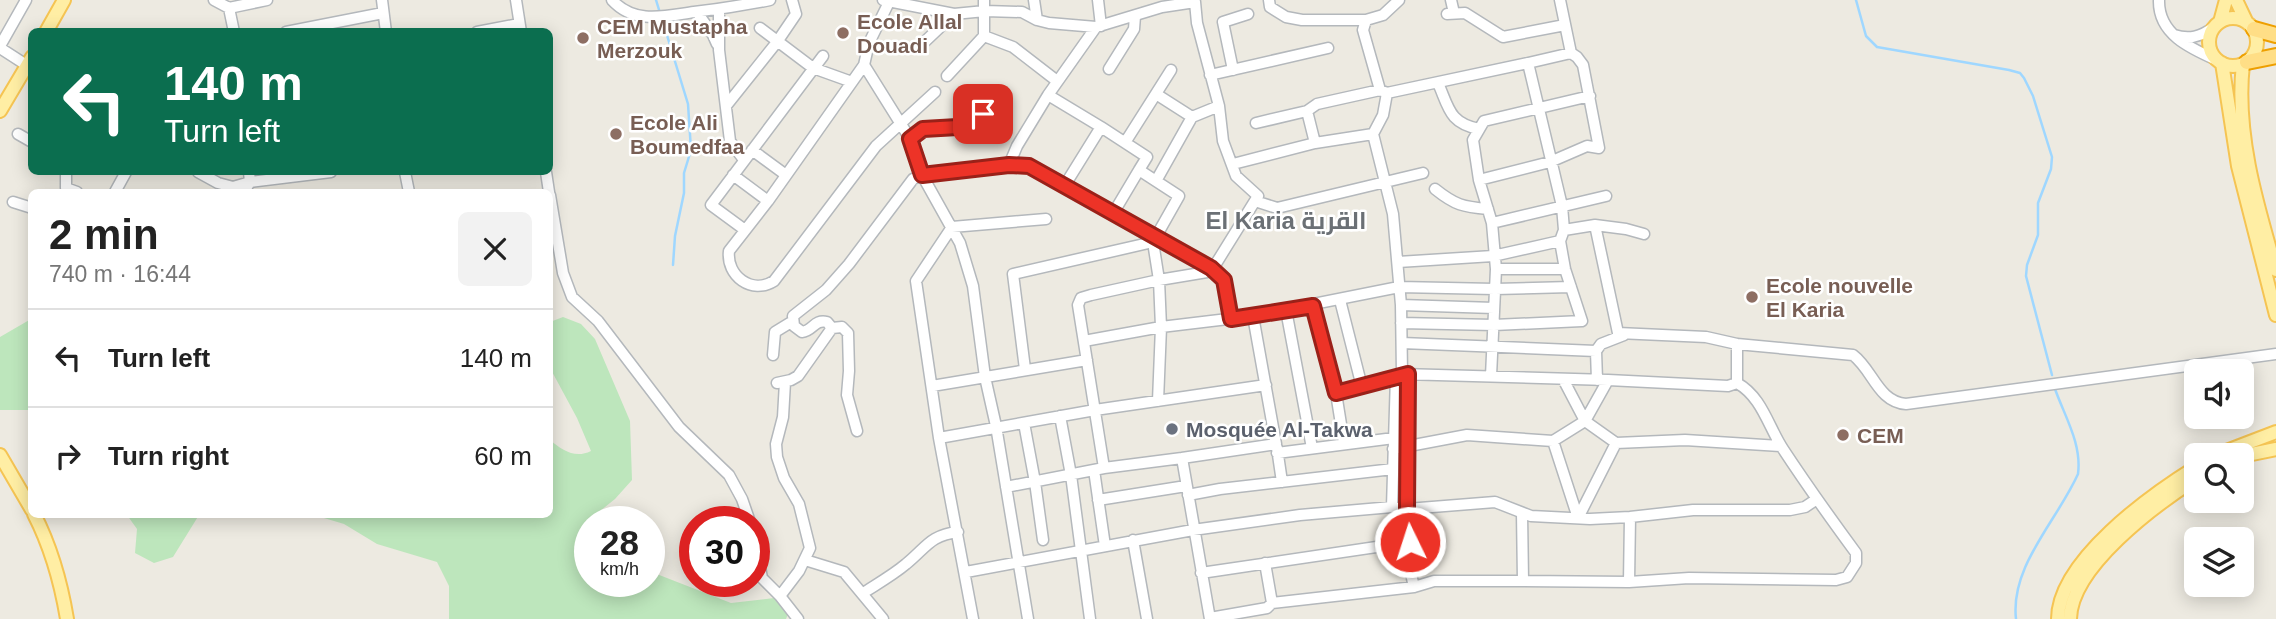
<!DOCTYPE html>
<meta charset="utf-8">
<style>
:root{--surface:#fff;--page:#f2f2f2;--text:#222;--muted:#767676;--line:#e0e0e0}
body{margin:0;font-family:Arial,Cairo,sans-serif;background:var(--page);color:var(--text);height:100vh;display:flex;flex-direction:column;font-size:26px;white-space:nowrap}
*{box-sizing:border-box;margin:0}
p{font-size:23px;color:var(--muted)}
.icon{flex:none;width:38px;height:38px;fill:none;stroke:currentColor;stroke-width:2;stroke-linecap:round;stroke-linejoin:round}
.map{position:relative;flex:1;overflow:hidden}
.details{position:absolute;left:28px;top:189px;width:525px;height:329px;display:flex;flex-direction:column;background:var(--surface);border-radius:10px;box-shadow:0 4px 18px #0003}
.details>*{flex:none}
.guide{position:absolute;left:28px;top:28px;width:525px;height:147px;border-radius:10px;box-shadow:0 4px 18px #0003;background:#0b6e4f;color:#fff;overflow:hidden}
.controls{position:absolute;left:2184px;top:359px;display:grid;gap:14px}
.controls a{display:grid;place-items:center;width:70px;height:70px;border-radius:10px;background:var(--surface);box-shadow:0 4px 18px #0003;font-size:35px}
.speed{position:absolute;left:574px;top:506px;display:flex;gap:14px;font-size:35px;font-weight:700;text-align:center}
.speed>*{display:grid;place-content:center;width:91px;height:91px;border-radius:50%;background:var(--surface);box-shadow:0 4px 18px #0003;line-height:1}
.speed small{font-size:18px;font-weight:400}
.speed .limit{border:10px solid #d22;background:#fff;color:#111}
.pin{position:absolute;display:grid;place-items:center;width:60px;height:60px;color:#fff;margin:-30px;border-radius:14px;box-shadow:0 4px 10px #0006}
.me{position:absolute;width:77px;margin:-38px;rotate:356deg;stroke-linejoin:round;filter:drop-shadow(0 0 5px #0008)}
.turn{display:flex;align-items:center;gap:24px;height:147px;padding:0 21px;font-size:32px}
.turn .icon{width:91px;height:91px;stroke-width:2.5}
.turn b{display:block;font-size:49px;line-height:60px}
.round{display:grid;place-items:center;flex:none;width:74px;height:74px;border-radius:10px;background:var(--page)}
.summary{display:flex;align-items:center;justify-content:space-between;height:119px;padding:0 21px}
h1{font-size:42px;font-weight:700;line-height:52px}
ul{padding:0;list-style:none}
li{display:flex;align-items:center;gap:21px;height:98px;padding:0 21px;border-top:2px solid var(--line)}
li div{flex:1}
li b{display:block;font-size:26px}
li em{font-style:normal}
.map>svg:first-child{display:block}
</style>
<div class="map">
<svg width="2276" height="619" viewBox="0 0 2276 619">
<rect width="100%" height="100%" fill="#edeae1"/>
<path fill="#bde6bc" d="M 563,317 L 581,324 L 595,339 L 630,421 L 632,480 L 615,499 L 585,523 L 590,545 L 590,581 L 649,581 L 649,571 L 731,603 L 774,598 L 791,606 L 786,619 L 449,619 L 449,586 L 437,562 L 377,544 L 344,524 L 314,515 L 550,514 L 550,440 C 562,450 575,459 591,451 L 577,418 L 550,368 L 550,322 Z
M 31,319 L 31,410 L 0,410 L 0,337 Z
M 127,515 L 199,515 L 173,557 L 154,563 L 135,553 L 137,529 Z"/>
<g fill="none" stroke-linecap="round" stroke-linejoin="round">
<path stroke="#9fd7ff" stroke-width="2.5" d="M 656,0 L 660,13
M 1856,0 L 1866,36 L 1877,47 L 2009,70 L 2020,73 L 2024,78 L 2033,96 L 2052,157 L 2051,169 L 2038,203 L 2038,235 L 2027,265 L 2026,276 L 2052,375
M 662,19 L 688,104 L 691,150 L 684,173 L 684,193 L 675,236 L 673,265
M 2016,619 C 2010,566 2057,521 2078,474 C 2082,444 2065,417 2055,389"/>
<g stroke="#b4b8bc" stroke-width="13">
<path id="minor" d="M 214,0 L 229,8 L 267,0
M 382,0 L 386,32
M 516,0 L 521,32
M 612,0 C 635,25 665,16 694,12 C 720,9 745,5 770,0
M 883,0 L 954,14 L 985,11 L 1022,12 L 1037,20 L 1049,23 L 1096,27 L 1162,7 L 1195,2 L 1194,0
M 890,0 L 869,43 L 864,65 L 914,145 L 922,175 L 960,243 L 973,286 L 985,377 L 996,426 L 1028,619
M 984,0 L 984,36 L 1013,47 L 1057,81
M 1034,0 L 1037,20
M 1098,0 L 1101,26
M 1269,0 L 1270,7 L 1286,17 L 1302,20 L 1366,20
M 1399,0 L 1383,15 L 1366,20 L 1363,30 L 1380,90 L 1387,93 L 1383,115 L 1373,134 L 1393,214 L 1401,305 L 1402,374
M 1451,0 L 1454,13
M 2159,0 C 2158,35 2192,49 2219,61
M 1195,2 L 1197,23 L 1219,106 L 1223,141 L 1236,176 L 1258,196 L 1217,262 L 1207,272 L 1159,280 L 1091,295 L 1081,298 L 1078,305 L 1104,468 L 1182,458 L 1210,619
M 229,8 L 234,32
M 719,11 L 719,50 L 730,141 L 744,160
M 697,12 L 713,35 L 717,44
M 1447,14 L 1465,13 L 1503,37 L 1565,25
M 760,28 L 813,68 L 852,82
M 286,32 L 383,13
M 477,32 L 519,24
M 2174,35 C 2189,40 2201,37 2214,27
M 0,46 L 26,0
M 0,48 L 31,68
M 918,48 L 954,14
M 1528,63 L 1571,53 L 1560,0
M 864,65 L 768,201 L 729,251 C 726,276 752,295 774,281 L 876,146 L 935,92
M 1109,69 L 1134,29 L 1135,16
M 1233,70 L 1223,22 L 1248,14
M 1210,75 L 1328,48
M 947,76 L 984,36
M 1438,83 C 1449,108 1449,123 1479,129
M 1387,93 L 1528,63 L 1562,206 L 1564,230 L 1560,241 L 1565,269 L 1582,321 L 1494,325 L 1401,323
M 1156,94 L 1192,117 L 1219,106
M 1048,95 L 1101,127 L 1065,185
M 726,106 L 777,42 L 796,14 L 792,0
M 1307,111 L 1317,104 L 1380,90
M 1256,123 L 1307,111 L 1315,143
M 1101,127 L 1147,157 L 1139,170
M 18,134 L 32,142
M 910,139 L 924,129 L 975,126 L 992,101
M 1126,141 L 1171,70
M 752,150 L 786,175
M 1233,164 L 1315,143 L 1373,134
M 1009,165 L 1017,146 L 1048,95 L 1096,27
M 66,172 L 66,188 L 77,192
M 198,172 L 218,183 L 233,187 L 250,182 L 331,172
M 405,172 L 409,192
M 546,172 L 549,192
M 733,175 L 768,201
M 1479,180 L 1550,162 L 1587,146 L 1599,148 L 1583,65 L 1577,57 L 1571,53
M 1156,181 L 1192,117
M 1435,189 C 1455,205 1463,207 1488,209
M 115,192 L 126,172
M 244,192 L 250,182 L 249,172
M 550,195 L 563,273 L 572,297 L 598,321 L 679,427 L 729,475 L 742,499 L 750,522
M 1255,201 L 1277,208 L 1423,173
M 13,202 L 32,208
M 1114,212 L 1139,170 L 1179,196 L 1153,242 L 1159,280 L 1161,327 L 1253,316 L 1399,287 L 1495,289 L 1571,287
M 1492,223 L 1606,196
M 1595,225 L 1626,229 L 1644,234
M 745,230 L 711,205 L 823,56
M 1564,230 L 1595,225 L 1618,333 L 1706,337 L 1737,344 L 1853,355 C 1873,370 1878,402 1906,404 L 2276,354
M 1398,262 L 1493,256 L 1560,241
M 1496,269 L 1565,269
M 1340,300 L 1362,387
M 1401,305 L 1494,308
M 1313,306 L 1336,393 L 1344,443
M 1286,310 L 1312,448
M 832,328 L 842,327 L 848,333 L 849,371 L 847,395 L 857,431
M 1084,341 L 1161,327 L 1158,401
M 1402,343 L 1596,351 L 1601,344 L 1624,335
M 1596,351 L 1597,380
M 773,355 L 775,332 L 793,321
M 1025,369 L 1013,274 L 1153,242
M 1491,376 L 1496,269 L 1492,223 L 1479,180 L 1473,140 L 1484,121 L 1590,96
M 1563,379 L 1585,421
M 777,383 L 791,380 L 798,376 L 832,328 L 827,322 C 814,319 813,331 802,332 L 794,326 L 793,316 L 826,290 L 849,264 L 913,179 L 922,175 L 1009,165 L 1029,166 L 1211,268 L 1224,280 L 1231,319
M 932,386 L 1087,360
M 1336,393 L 1402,374 L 1608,380
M 1060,416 L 1071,475 L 1090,619
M 1585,421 L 1608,380 L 1728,386 L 1737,383
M 1024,423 L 1035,482 L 1043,540
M 939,438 L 1095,410 L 1266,385
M 1553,441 L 1578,518
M 1277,448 L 1282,482
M 1393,449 L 1467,435 L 1553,441 L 1585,421 L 1616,443 L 1685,440 L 1781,446
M 1277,453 L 1394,438
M 1182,458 L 1276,444 L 1253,316
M 1094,470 L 1105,546
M 1006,487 L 1104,468
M 1188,495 L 1220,489 L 1393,469
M 1098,500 L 1186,486
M 1392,507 L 1396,376
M 1522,513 L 1523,581 L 1629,582 L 1689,578 L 1836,580 L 1847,577 L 1856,563 L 1856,553 C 1831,519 1806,484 1783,449 C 1768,426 1762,397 1737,383 L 1737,344
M 1578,518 L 1616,443
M 754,535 L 762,578 L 780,596 L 798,619
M 1133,540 L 1147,619
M 1404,543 L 1414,587
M 805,560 L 844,572 L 883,619
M 1265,563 L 1272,603 L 1414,587 L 1434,581 L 1523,581
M 966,572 L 1193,530 L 1300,515 L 1392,507 L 1407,509 L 1495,502 L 1531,516 L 1590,519 L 1630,517 L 1693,510 L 1790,510 L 1805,507 L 1817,499
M 1201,573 L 1410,542 L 1407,509 L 1408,374
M 1629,582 L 1630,517
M 863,593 C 877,584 893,575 906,564 C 926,548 930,535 958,532
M 780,596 L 799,571 L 810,548 L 799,504 L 784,478 L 777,457 L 776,444 L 783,417 L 785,382
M 1210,618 L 1267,608 L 1272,603
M 973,619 L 939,438 L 916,281 L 952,227 L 1046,219"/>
</g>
<g stroke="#f5c453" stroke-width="16">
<path id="major" d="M 2236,0 L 2246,21
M2209 42a24 24 0 1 1 48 0a24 24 0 1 1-48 0Z
M 2220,22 L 2226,0
M 46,32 L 64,0
M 2222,63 L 2238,166 L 2276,315
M 2243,64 C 2235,133 2257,205 2276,270
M 0,111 L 32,57
M 0,455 L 32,510
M 2216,455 L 2276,432
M 2242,456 L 2276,449
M 34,514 C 51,547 61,583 67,619
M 2058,619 C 2058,561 2151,495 2196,467
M 2070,619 C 2071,567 2155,505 2196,479"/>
</g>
<g stroke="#ee9f00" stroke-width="18">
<path id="highway" d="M 2254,29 L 2276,35
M 2247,62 L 2276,56"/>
</g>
<use href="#minor" stroke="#fff" stroke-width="10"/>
<use href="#major" stroke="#ffeea4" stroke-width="12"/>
<use href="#highway" stroke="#ffde86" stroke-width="14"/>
</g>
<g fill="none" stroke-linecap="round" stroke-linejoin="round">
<g stroke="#9a2119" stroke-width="18">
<path id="route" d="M 983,114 L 975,126 L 923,129 L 910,139 L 922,175 L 1009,165 L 1029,166 L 1211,268 L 1224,280 L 1231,319 L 1313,306 L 1336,393 L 1408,374 L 1407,509 L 1410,542"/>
</g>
<use href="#route" stroke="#ed3327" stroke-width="12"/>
</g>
<g fill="#8d6e63" stroke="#fff" stroke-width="2.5">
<circle cx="843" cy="33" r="7"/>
<circle cx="583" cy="38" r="7"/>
<circle cx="616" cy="134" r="7"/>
<circle cx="1752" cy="297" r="7"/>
<circle cx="1843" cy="435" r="7"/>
</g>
<circle fill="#6b7280" stroke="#fff" stroke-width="2.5" cx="1172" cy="429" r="7"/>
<g text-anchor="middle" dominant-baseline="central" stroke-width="5" stroke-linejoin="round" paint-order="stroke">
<g font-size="21" font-weight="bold" fill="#785e54" stroke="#fff" text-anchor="start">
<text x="857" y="21">Ecole Allal<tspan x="857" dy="24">Douadi</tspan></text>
<text x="597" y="26">CEM Mustapha<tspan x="597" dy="24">Merzouk</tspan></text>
<text x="630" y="122">Ecole Ali<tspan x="630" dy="24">Boumedfaa</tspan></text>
<text x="1766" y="285">Ecole nouvelle<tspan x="1766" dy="24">El Karia</tspan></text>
<text x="1857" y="435">CEM</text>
</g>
<g font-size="21" font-weight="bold" fill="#5b616d" stroke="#fff" text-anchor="start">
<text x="1186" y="429">Mosquée Al-Takwa</text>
</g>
<g font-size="24" font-weight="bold" fill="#6b7075" stroke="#fff">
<text x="1286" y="220">El Karia القرية</text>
</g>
</g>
</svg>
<div class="controls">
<a><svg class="icon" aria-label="sound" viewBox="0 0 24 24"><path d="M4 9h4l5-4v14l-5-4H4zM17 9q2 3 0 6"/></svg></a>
<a><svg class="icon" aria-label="search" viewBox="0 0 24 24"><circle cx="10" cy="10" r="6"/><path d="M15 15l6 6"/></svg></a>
<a><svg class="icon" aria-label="layers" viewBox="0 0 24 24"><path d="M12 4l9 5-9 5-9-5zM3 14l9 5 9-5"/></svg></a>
</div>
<div class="speed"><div>28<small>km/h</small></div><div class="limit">30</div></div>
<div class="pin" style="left:983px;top:114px;background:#d93025"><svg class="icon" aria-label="arrive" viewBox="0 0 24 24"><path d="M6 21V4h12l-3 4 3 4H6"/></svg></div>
<svg class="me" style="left:1410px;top:542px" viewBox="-20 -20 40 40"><circle r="17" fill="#ed3327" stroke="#fff" stroke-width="3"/><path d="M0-11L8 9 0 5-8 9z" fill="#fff"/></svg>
<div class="guide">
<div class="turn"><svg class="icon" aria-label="left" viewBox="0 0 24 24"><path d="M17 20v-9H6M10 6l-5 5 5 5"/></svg><div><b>140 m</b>Turn left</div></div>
</div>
<section class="details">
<div class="summary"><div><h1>2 min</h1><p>740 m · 16:44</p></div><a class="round"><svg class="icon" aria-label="close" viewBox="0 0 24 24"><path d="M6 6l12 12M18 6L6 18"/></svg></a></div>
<ul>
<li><svg class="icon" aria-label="left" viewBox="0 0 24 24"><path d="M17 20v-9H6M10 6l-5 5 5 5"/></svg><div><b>Turn left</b></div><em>140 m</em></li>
<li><svg class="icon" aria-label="right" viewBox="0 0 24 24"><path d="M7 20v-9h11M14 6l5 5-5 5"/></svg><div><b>Turn right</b></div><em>60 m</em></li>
</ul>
</section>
</div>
